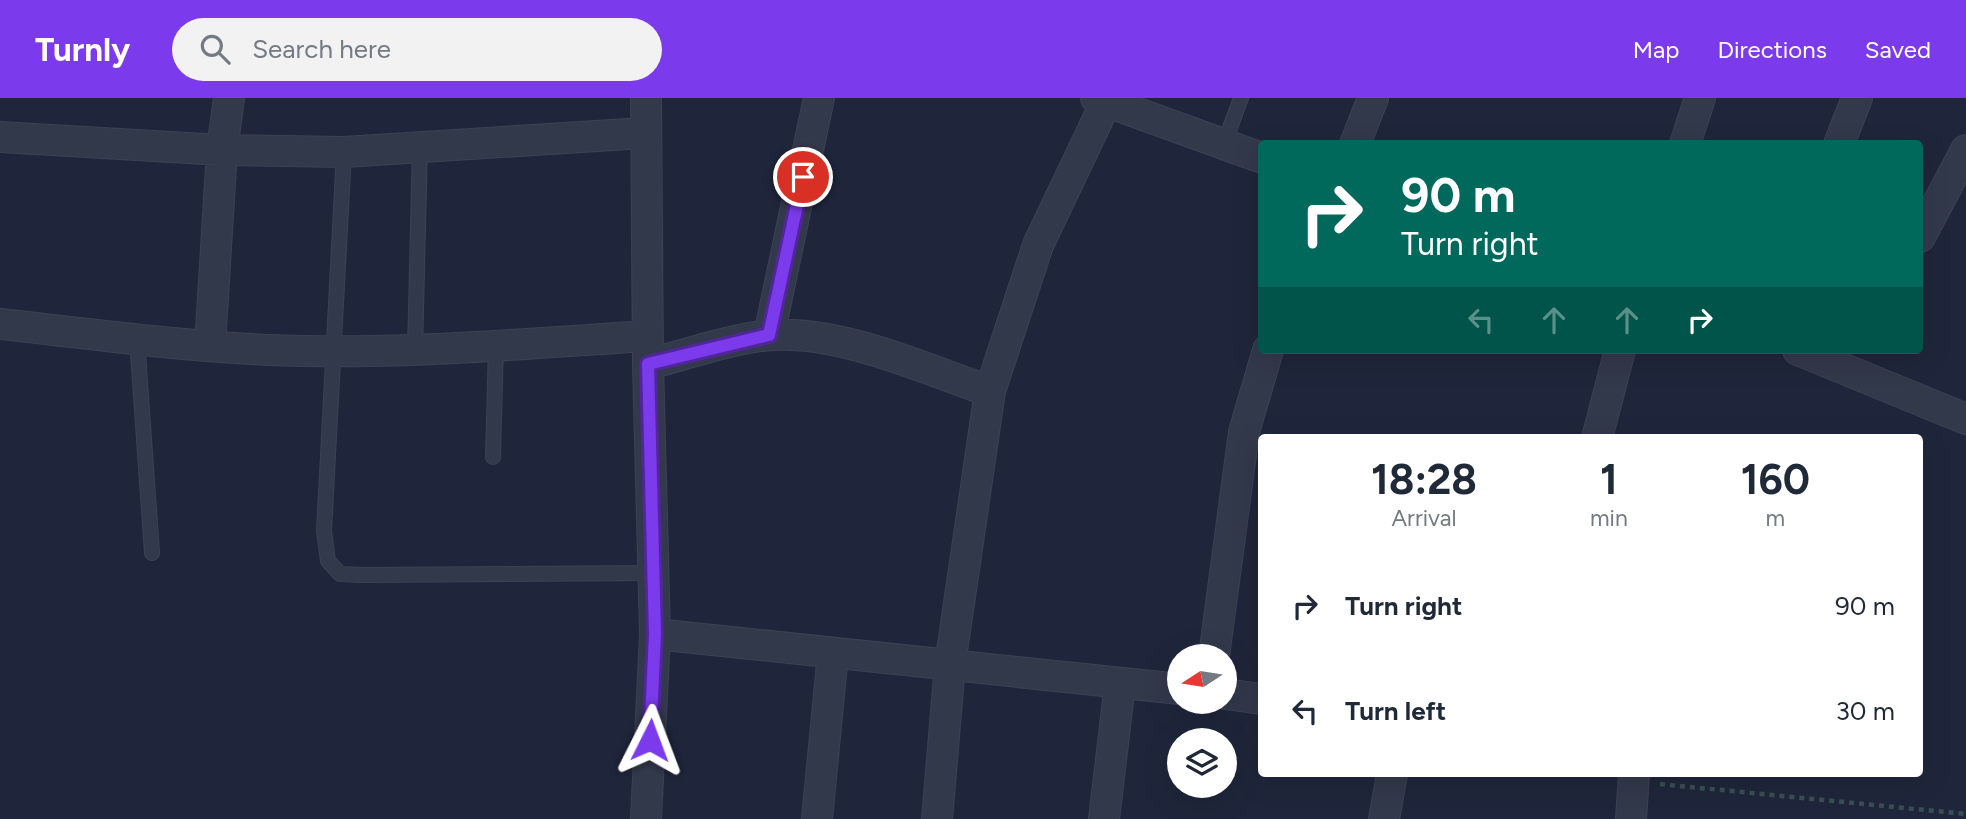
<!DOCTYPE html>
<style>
:root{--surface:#fff;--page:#f2f2f3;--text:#1f2937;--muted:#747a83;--accent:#7c3aed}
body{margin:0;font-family:Figtree,sans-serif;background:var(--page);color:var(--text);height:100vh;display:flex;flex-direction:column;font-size:26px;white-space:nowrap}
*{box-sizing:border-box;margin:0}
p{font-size:23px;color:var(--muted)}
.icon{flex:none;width:38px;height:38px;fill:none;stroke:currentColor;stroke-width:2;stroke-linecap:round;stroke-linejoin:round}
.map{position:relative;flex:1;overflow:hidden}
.panel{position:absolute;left:1258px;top:336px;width:665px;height:343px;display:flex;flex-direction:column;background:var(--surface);border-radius:7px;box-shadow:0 7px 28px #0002}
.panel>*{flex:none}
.guide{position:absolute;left:1258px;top:42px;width:665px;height:214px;border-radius:7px;box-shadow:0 7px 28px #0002;background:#00695c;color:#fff;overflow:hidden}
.needle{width:46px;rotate:258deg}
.tools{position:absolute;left:1167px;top:546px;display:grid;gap:14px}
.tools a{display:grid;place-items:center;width:70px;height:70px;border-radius:50%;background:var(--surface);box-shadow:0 7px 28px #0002;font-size:35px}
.pin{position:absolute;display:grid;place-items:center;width:60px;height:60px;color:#fff;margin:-30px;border:4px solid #fff;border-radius:50%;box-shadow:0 2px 7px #0007}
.me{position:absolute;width:77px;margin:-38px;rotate:3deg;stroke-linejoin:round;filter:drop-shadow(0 0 5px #0008)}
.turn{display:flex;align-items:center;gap:24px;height:147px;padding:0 28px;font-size:32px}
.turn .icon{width:91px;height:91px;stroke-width:2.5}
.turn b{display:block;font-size:49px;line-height:60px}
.lanes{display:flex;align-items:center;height:66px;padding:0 28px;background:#0003;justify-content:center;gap:35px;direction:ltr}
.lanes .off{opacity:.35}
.eta{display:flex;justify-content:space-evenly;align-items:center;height:119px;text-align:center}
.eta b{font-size:42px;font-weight:700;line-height:49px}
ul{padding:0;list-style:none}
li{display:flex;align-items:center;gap:21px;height:105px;padding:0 28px}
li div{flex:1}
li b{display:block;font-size:26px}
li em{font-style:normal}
header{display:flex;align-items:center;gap:42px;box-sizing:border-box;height:98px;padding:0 35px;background:var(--accent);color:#fff}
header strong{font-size:33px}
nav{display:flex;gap:38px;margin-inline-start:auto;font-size:24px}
.search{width:490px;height:63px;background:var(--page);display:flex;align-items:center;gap:18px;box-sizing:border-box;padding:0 24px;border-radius:38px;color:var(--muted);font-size:26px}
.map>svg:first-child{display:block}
</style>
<header>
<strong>Turnly</strong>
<div class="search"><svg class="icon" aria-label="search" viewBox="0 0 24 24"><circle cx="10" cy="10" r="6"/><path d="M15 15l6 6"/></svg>Search here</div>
<nav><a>Map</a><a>Directions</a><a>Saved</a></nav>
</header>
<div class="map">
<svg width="1966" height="721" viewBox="0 0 1966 721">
<rect width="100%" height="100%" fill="#1f263b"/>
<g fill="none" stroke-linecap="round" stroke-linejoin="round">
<g stroke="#3c4254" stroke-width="16">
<path id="lane" d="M 1224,46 L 1241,0
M 344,54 L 324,433 L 328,463 L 340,476 L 362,477 L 653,475
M 137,241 L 152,455
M 415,253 L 420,47
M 493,359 L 496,248"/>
</g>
<g stroke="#3c4254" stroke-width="32">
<path id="street" d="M 646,0 L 648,266 L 655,536 L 646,721
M 1096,0 L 1262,60
M 0,39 L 222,52 L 344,54 L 644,35
M 1355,46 L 1373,0
M 1685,46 L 1700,0
M 1839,46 L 1857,0
M 1920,139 L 1966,52
M 0,226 C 90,236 180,248 270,252 C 396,257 522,246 647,238
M 769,237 L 819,0
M 210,248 L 222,52 L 229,0
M 1798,252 L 1966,321
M 648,266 C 685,257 736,239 773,237 C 843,233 925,271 990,293
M 1597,340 L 1620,252
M 655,536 L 1180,591
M 1214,558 L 1244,334 L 1268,252
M 1225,596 L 1262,601
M 817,721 L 833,555
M 937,721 L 950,567 L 990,293 L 1038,147 L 1108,0
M 1104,721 L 1120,586
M 1384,721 L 1392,676
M 1631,721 L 1634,676"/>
</g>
<path stroke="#394e54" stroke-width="4.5" stroke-dasharray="5 5" stroke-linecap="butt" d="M 1660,686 L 1966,716"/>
<use href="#lane" stroke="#32394b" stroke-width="14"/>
<use href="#street" stroke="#32394b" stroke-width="30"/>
</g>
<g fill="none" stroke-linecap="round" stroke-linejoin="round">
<g stroke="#51269a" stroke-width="18">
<path id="route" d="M 650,642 L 655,536 L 648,266 L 769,237 L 803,79"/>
</g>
<use href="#route" stroke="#7c3aed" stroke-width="12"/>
</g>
</svg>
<div class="tools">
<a><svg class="needle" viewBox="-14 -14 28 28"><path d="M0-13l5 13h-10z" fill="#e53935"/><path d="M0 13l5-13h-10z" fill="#747a83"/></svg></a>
<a><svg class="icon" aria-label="layers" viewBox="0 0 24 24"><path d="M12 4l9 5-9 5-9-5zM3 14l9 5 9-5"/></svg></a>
</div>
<div class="pin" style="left:803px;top:79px;background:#d93025"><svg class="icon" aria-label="arrive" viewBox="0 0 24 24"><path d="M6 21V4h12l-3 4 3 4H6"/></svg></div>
<svg class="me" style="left:650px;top:642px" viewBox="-20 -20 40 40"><path d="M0-17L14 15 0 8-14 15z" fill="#7c3aed" stroke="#fff" stroke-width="4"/></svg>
<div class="guide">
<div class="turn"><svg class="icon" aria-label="right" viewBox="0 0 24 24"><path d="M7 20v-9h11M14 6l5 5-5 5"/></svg><div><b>90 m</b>Turn right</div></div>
<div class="lanes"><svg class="icon off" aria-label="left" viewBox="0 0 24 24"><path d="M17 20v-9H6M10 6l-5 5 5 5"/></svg><svg class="icon off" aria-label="ahead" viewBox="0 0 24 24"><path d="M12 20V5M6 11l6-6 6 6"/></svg><svg class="icon off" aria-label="ahead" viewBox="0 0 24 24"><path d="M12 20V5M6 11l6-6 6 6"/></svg><svg class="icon" aria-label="right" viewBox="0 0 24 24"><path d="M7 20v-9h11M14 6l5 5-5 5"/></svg></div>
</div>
<section class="panel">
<div class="eta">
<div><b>18:28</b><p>Arrival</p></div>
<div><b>1</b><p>min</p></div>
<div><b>160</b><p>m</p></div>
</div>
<ul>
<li><svg class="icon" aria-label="right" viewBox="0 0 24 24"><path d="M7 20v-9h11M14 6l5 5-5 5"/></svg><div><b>Turn right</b></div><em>90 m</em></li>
<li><svg class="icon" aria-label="left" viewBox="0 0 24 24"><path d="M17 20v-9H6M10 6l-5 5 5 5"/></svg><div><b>Turn left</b></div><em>30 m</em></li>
</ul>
</section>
</div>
